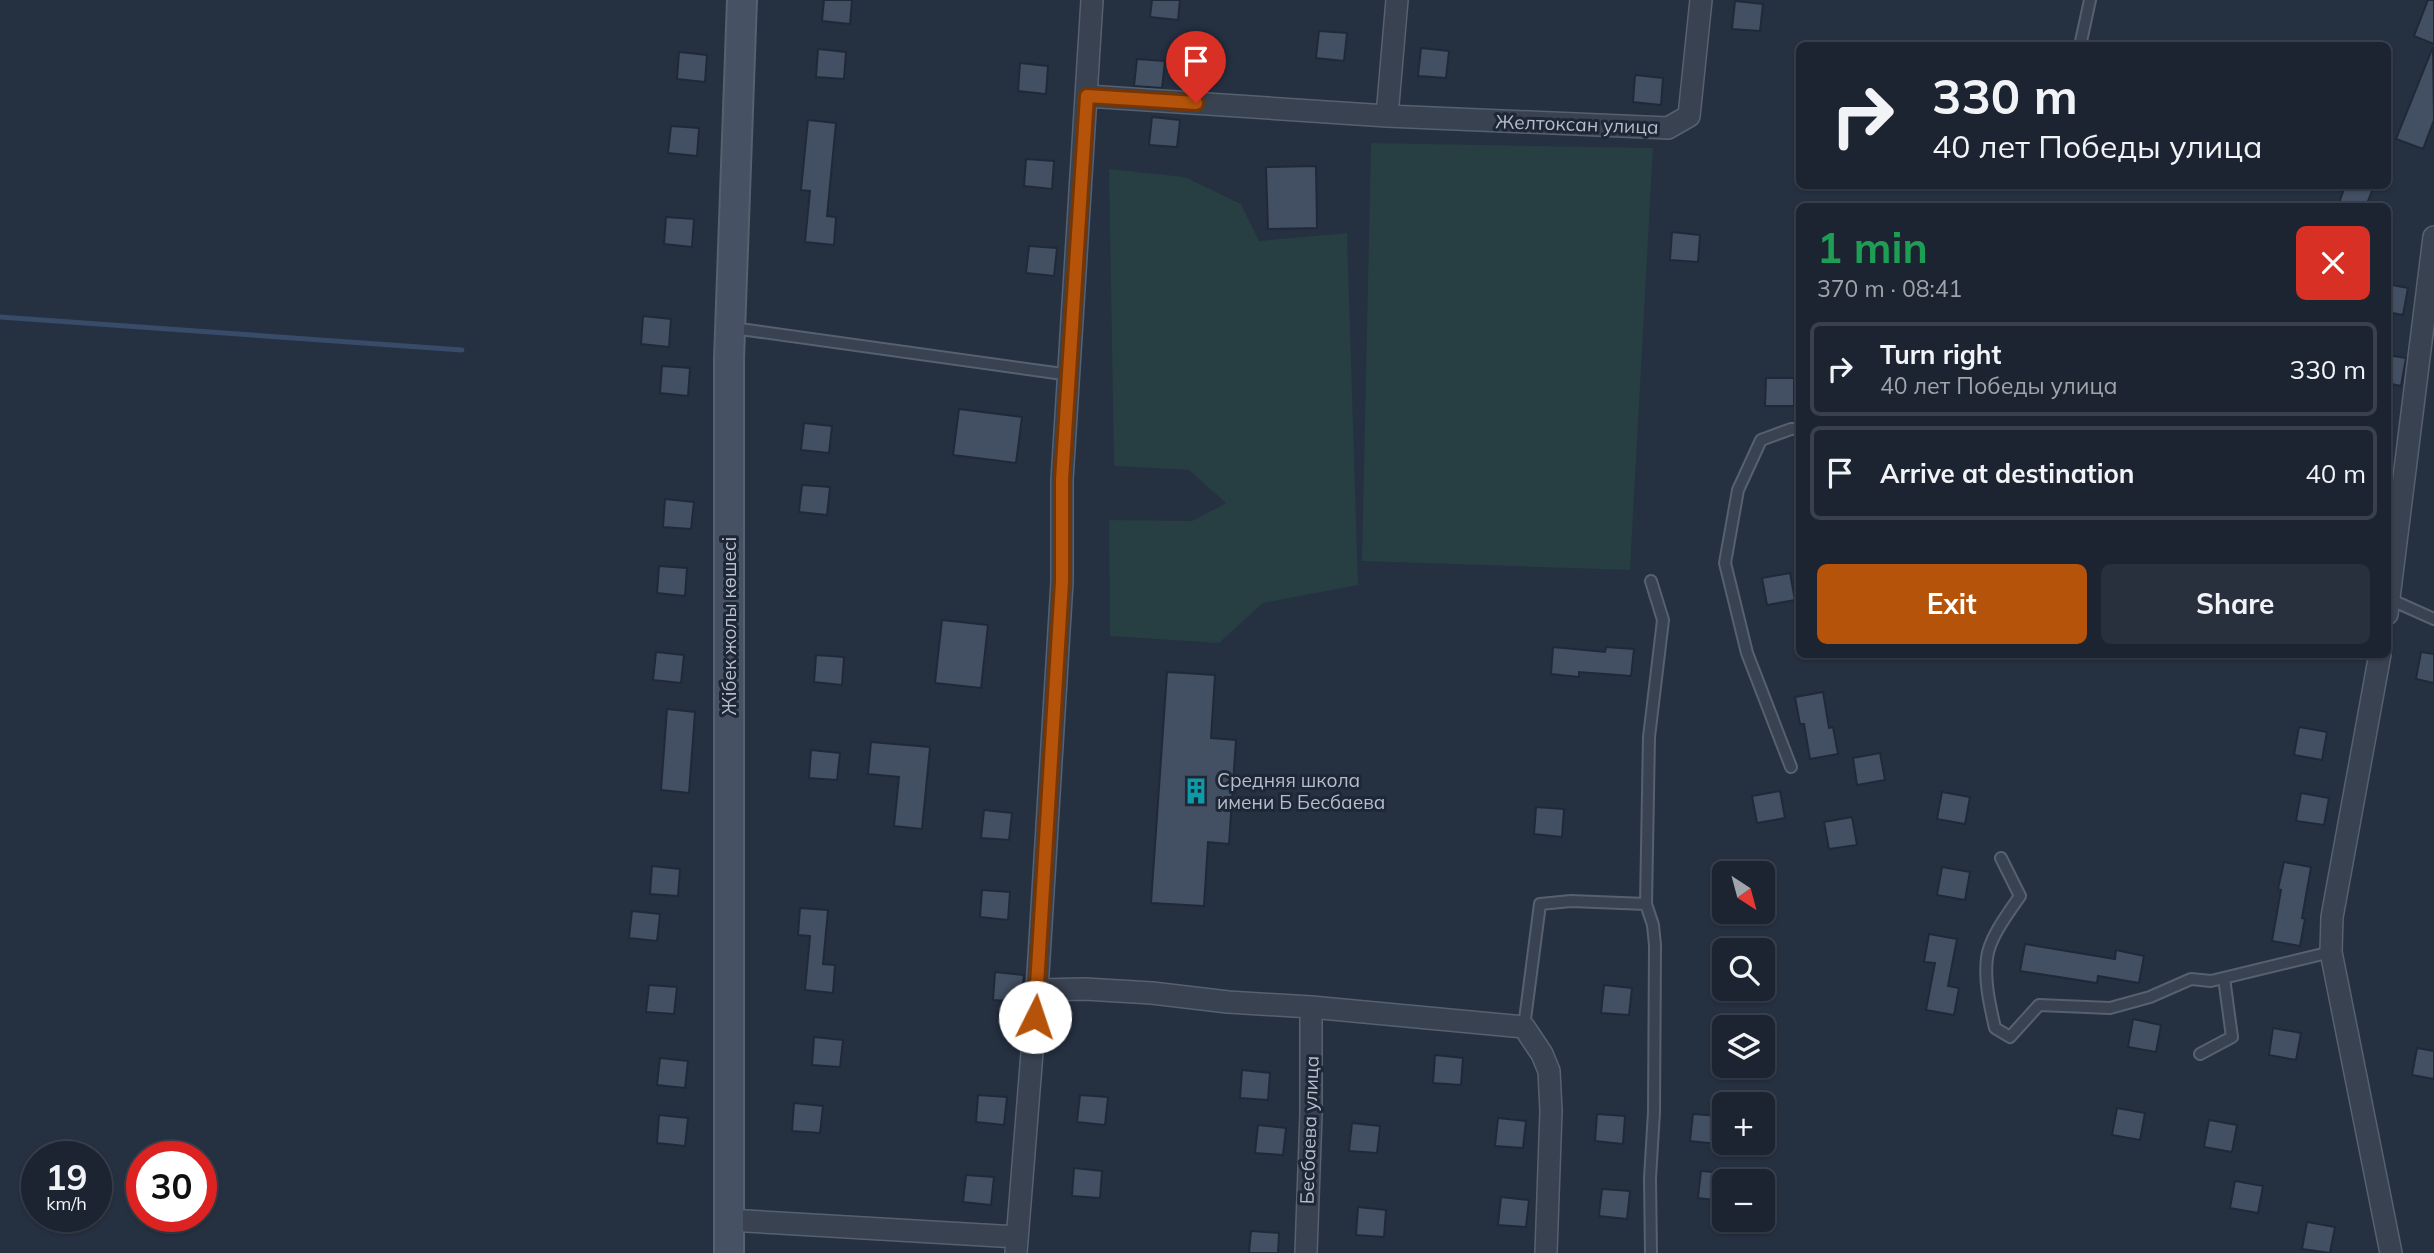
<!DOCTYPE html>
<meta charset="utf-8">
<style>
:root{--surface:#1c2431;--page:#29303d;--text:#f1f3f6;--muted:#a0a4ab;--line:#3a414d;--accent:#b45309}
body{margin:0;font-family:Mulish,sans-serif;background:var(--page);color:var(--text);height:100vh;display:flex;flex-direction:column;font-size:26px;white-space:nowrap}
*{box-sizing:border-box;margin:0}
p{font-size:23px;color:var(--muted)}
.icon{flex:none;width:38px;height:38px;fill:none;stroke:currentColor;stroke-width:2;stroke-linecap:round;stroke-linejoin:round}
.map{position:relative;flex:1;overflow:hidden}
.drawer{position:absolute;left:1796px;top:203px;width:595px;height:455px;display:flex;flex-direction:column;background:var(--surface);border-radius:10px;box-shadow:0 2px 5px #0004,0 0 0 2px var(--line)}
.drawer>*{flex:none}
.hud{position:absolute;left:1796px;top:42px;width:595px;height:147px;border-radius:10px;box-shadow:0 2px 5px #0004,0 0 0 2px var(--line);background:#1c2431;color:var(--text);overflow:hidden}
.needle{width:46px;rotate:144deg}
.tools{position:absolute;left:1712px;top:861px;display:grid;gap:14px}
.tools a{display:grid;place-items:center;width:63px;height:63px;border-radius:10px;background:var(--surface);box-shadow:0 2px 5px #0004,0 0 0 2px var(--line);font-size:35px}
.speed{position:absolute;left:21px;top:1141px;display:flex;gap:14px;font-size:35px;font-weight:700;text-align:center}
.speed>*{display:grid;place-content:center;width:91px;height:91px;border-radius:50%;background:var(--surface);box-shadow:0 2px 5px #0004,0 0 0 2px var(--line);line-height:1}
.speed small{font-size:18px;font-weight:400}
.speed .limit{border:10px solid #d22;background:#fff;color:#111}
.pin{position:absolute;display:grid;place-items:center;width:60px;height:60px;color:#fff;margin:-72px -30px;border-radius:50% 50% 50% 0;rotate:-45deg;box-shadow:0 0 7px #0007}
.pin .icon{rotate:45deg}
.me{position:absolute;width:77px;margin:-38px;rotate:4deg;stroke-linejoin:round;filter:drop-shadow(0 0 5px #0008)}
.turn{display:flex;align-items:center;gap:24px;height:147px;padding:0 21px;font-size:32px}
.turn .icon{width:91px;height:91px;stroke-width:2.5}
.turn b{display:block;font-size:49px;line-height:60px}
.round{display:grid;place-items:center;flex:none;width:74px;height:74px;border-radius:10px;background:var(--page)}
.headline{display:flex;align-items:center;justify-content:space-between;height:119px;padding:0 21px}
h1{font-size:42px;font-weight:700;line-height:52px;color:#1e9e55}
.primary-button{display:flex;gap:14px;margin-top:auto;padding:14px 21px}
.primary-button a{flex:1;height:80px;border-radius:10px;background:var(--accent);color:#fff;font-size:28px;font-weight:700;line-height:80px;text-align:center}
.primary-button a+a{background:var(--page);color:var(--text)}
ul{padding:0;list-style:none}
li{display:flex;align-items:center;gap:21px;height:94px;margin:0 14px 10px;padding:0 7px;border:4px solid var(--line);border-radius:10px}
li div{flex:1}
li b{display:block;font-size:26px}
li em{font-style:normal}
.map>svg:first-child{display:block}
</style>
<div class="map">
<svg width="2434" height="1253" viewBox="0 0 2434 1253">
<rect width="100%" height="100%" fill="#253041"/>
<path fill="#273e42" d="M 1371,143 L 1653,148 L 1630,570 L 1362,561 Z
M 1109,169 L 1185,177 L 1241,204 L 1259,241 L 1347,233 L 1358,585 L 1263,603 L 1219,643 L 1110,636 L 1109,520 L 1192,521 L 1226,503 L 1189,470 L 1114,466 Z"/>
<g fill="none" stroke-linecap="round" stroke-linejoin="round">
<path stroke="#384b69" stroke-width="5" d="M 0,317 L 462,350"/>
</g>
<path fill="#435063" stroke="#202938" stroke-width="2" d="M 824,0 L 852,0 L 850,24 L 822,21 Z
M 1152,0 L 1180,0 L 1178,20 L 1150,17 Z
M 2428,0 L 2434,0 L 2434,44 L 2414,36 Z
M 1735,1 L 1763,4 L 1760,31 L 1732,29 Z
M 1319,31 L 1347,33 L 1344,61 L 1316,58 Z
M 2433,47 L 2434,120 L 2423,149 L 2396,139 Z
M 1421,48 L 1449,51 L 1446,78 L 1418,76 Z
M 818,49 L 846,52 L 844,79 L 816,77 Z
M 679,52 L 707,55 L 705,82 L 677,79 Z
M 1137,59 L 1165,61 L 1162,88 L 1134,86 Z
M 1020,63 L 1048,66 L 1046,94 L 1018,91 Z
M 1635,75 L 1663,78 L 1661,105 L 1633,102 Z
M 1152,117 L 1180,120 L 1177,147 L 1149,145 Z
M 808,120 L 836,123 L 827,216 L 836,217 L 834,245 L 805,242 L 810,191 L 801,190 Z
M 671,126 L 699,128 L 697,156 L 668,153 Z
M 1026,159 L 1054,161 L 1052,189 L 1024,186 Z
M 1316,166 L 1317,228 L 1268,229 L 1266,167 Z
M 2345,186 L 2374,186 L 2366,206 L 2338,206 Z
M 666,217 L 694,219 L 692,247 L 664,244 Z
M 1672,232 L 1700,235 L 1698,262 L 1670,260 Z
M 1029,246 L 1057,248 L 1054,276 L 1026,273 Z
M 2387,284 L 2408,288 L 2403,315 L 2387,312 Z
M 643,316 L 671,319 L 669,347 L 641,344 Z
M 2387,355 L 2406,358 L 2401,386 L 2387,383 Z
M 662,366 L 690,368 L 688,396 L 660,393 Z
M 1766,378 L 1794,378 L 1794,406 L 1765,406 Z
M 959,409 L 1022,417 L 1016,463 L 953,455 Z
M 804,423 L 832,426 L 829,453 L 801,450 Z
M 802,485 L 830,487 L 827,515 L 799,512 Z
M 665,499 L 694,502 L 691,529 L 663,527 Z
M 659,566 L 687,568 L 685,596 L 657,593 Z
M 1790,573 L 1795,600 L 1767,605 L 1762,578 Z
M 942,620 L 988,625 L 981,688 L 935,683 Z
M 1553,647 L 1605,652 L 1606,647 L 1634,649 L 1631,676 L 1579,672 L 1579,677 L 1551,674 Z
M 656,652 L 684,655 L 681,683 L 653,680 Z
M 2421,652 L 2434,654 L 2434,683 L 2416,679 Z
M 816,655 L 844,657 L 842,685 L 814,682 Z
M 1167,672 L 1215,675 L 1211,738 L 1236,740 L 1229,844 L 1208,842 L 1204,906 L 1151,903 Z
M 1823,692 L 1829,728 L 1833,727 L 1838,754 L 1810,759 L 1804,724 L 1800,724 L 1795,697 Z
M 667,709 L 695,712 L 689,793 L 661,790 Z
M 2299,727 L 2327,732 L 2322,760 L 2294,755 Z
M 871,742 L 930,747 L 922,829 L 894,826 L 899,777 L 868,774 Z
M 811,750 L 840,753 L 837,780 L 809,778 Z
M 1880,753 L 1885,780 L 1857,785 L 1853,758 Z
M 1780,791 L 1785,818 L 1757,823 L 1752,796 Z
M 1942,792 L 1970,797 L 1965,824 L 1937,819 Z
M 2301,793 L 2329,798 L 2324,825 L 2296,821 Z
M 1536,807 L 1564,809 L 1562,837 L 1534,834 Z
M 984,810 L 1012,813 L 1009,840 L 981,838 Z
M 1852,817 L 1857,845 L 1829,849 L 1824,822 Z
M 2284,862 L 2311,867 L 2302,918 L 2305,919 L 2300,946 L 2272,941 L 2281,890 L 2278,889 Z
M 652,866 L 680,869 L 678,896 L 650,894 Z
M 1942,867 L 1970,872 L 1965,900 L 1937,895 Z
M 982,890 L 1010,892 L 1008,920 L 980,917 Z
M 800,908 L 828,910 L 823,964 L 835,965 L 833,993 L 805,990 L 810,936 L 798,935 Z
M 632,911 L 660,914 L 657,941 L 629,938 Z
M 1929,934 L 1957,939 L 1948,986 L 1959,988 L 1954,1015 L 1926,1010 L 1935,963 L 1924,962 Z
M 2025,944 L 2115,959 L 2116,950 L 2144,956 L 2139,983 L 2098,976 L 2097,983 L 2020,971 Z
M 995,972 L 1024,975 L 1021,1002 L 993,1000 Z
M 649,985 L 677,987 L 674,1014 L 646,1012 Z
M 1604,985 L 1632,988 L 1629,1015 L 1601,1013 Z
M 2133,1019 L 2161,1025 L 2156,1052 L 2128,1047 Z
M 2273,1028 L 2301,1033 L 2296,1060 L 2269,1055 Z
M 814,1037 L 843,1040 L 840,1067 L 812,1065 Z
M 2417,1048 L 2434,1051 L 2434,1079 L 2412,1075 Z
M 1435,1055 L 1463,1058 L 1461,1085 L 1433,1083 Z
M 660,1058 L 688,1061 L 685,1088 L 657,1085 Z
M 1242,1070 L 1270,1073 L 1268,1100 L 1240,1098 Z
M 978,1095 L 1007,1097 L 1004,1125 L 976,1122 Z
M 1080,1095 L 1108,1097 L 1105,1125 L 1077,1122 Z
M 794,1103 L 823,1106 L 820,1133 L 792,1131 Z
M 2117,1108 L 2145,1113 L 2140,1140 L 2112,1135 Z
M 1597,1114 L 1625,1116 L 1623,1144 L 1595,1141 Z
M 1693,1114 L 1721,1116 L 1718,1144 L 1690,1141 Z
M 659,1115 L 688,1118 L 685,1146 L 657,1143 Z
M 1498,1118 L 1526,1121 L 1523,1148 L 1495,1146 Z
M 2209,1120 L 2237,1125 L 2232,1152 L 2204,1147 Z
M 1352,1123 L 1380,1126 L 1377,1153 L 1349,1151 Z
M 1258,1125 L 1286,1128 L 1283,1155 L 1255,1153 Z
M 1074,1168 L 1102,1171 L 1100,1198 L 1072,1196 Z
M 1701,1171 L 1724,1173 L 1724,1201 L 1698,1198 Z
M 966,1175 L 994,1177 L 991,1205 L 963,1202 Z
M 2235,1181 L 2263,1186 L 2258,1213 L 2230,1208 Z
M 1602,1189 L 1630,1191 L 1627,1219 L 1599,1216 Z
M 1501,1197 L 1529,1200 L 1526,1227 L 1498,1225 Z
M 1358,1207 L 1386,1210 L 1384,1237 L 1356,1235 Z
M 2307,1222 L 2335,1227 L 2330,1253 L 2302,1249 Z
M 1251,1231 L 1279,1233 L 1278,1253 L 1249,1253 Z"/>
<g fill="none" stroke-linecap="round" stroke-linejoin="round">
<g stroke="#57606e" stroke-width="14">
<path id="lane" d="M 2080,46 L 2090,0
M 733,328 L 1070,375
M 2387,598 L 2434,619
M 1791,767 L 1747,653 L 1725,563 L 1738,490 L 1761,440 L 1791,429 L 1799,429
M 2001,858 L 2020,896 C 2009,912 1989,938 1987,958 C 1984,981 1990,1006 1995,1028 L 2010,1037 L 2039,1005 L 2110,1008 L 2150,997 L 2191,979 L 2211,981 L 2331,952
M 1646,904 L 1649,737 L 1663,620 L 1651,581
M 1524,1027 L 1540,904 L 1571,901 L 1646,904 L 1653,925 L 1655,945 L 1654,1112 L 1650,1178 L 1651,1253
M 2200,1054 L 2232,1037 L 2224,978"/>
</g>
<g stroke="#57606e" stroke-width="24">
<path id="street" d="M 1087,96 L 1387,116 L 1397,0
M 1387,116 L 1668,128 L 1689,116 L 1701,0
M 2387,614 L 2434,237
M 2380,654 L 2332,917 L 2331,952 L 2391,1253
M 1037,990 L 1085,989 L 1152,993 L 1228,1002 L 1311,1007 L 1524,1027 L 1542,1054 L 1549,1071 L 1551,1111 L 1546,1253
M 729,1220 L 1017,1237
M 1016,1253 L 1037,990 L 1062,582 L 1062,480 L 1092,0
M 1306,1253 L 1311,1114 L 1311,1007"/>
</g>
<g stroke="#57606e" stroke-width="32">
<path id="secondary" d="M 729,1253 L 729,359 L 742,0"/>
</g>
<use href="#lane" stroke="#394251" stroke-width="10"/>
<use href="#street" stroke="#394251" stroke-width="21"/>
<use href="#secondary" stroke="#475164" stroke-width="28"/>
</g>
<g fill="none" stroke-linecap="round" stroke-linejoin="round">
<g stroke="#753606" stroke-width="18">
<path id="route" d="M 1035,1017 L 1062,582 L 1062,480 L 1087,96 L 1196,103"/>
</g>
<use href="#route" stroke="#b45309" stroke-width="12"/>
</g>
<defs>
<g id="building-bare" transform="scale(2.1)"><path d="M-4-6H4V6H1V3H-1V6H-4ZM-2.5-4.3h1.7v1.8h-1.7ZM.8-4.3h1.7v1.8H.8ZM-2.5-1h1.7V.8h-1.7ZM.8-1h1.7V.8H.8Z" fill="#0f9aa8" stroke="#1e2736" stroke-width="2.5" paint-order="stroke"/></g>
</defs>
<g fill-rule="evenodd">
<use href="#building-bare" x="1196" y="791"/>
</g>
<g text-anchor="middle" dominant-baseline="central" stroke-width="6" stroke-linejoin="round" paint-order="stroke">
<g font-size="19" fill="#b6bdcb" stroke="#1e2736">
<text transform="translate(1577 124) rotate(2)">Желтоксан улица</text>
<text transform="translate(729 626) rotate(-90)">Жібек жолы көшесі</text>
<text transform="translate(1309 1130) rotate(-88)">Бесбаева улица</text>
</g>
<g font-size="19" fill="#b6bdcb" stroke="#1e2736" text-anchor="start">
<text x="1217" y="780">Средняя школа<tspan x="1217" dy="22">имени Б Бесбаева</tspan></text>
</g>
</g>
</svg>
<div class="tools">
<a><svg class="needle" viewBox="-14 -14 28 28"><path d="M0-13l5 13h-10z" fill="#e53935"/><path d="M0 13l5-13h-10z" fill="#a0a4ab"/></svg></a>
<a><svg class="icon" aria-label="search" viewBox="0 0 24 24"><circle cx="10" cy="10" r="6"/><path d="M15 15l6 6"/></svg></a>
<a><svg class="icon" aria-label="layers" viewBox="0 0 24 24"><path d="M12 4l9 5-9 5-9-5zM3 14l9 5 9-5"/></svg></a>
<a>+</a>
<a>−</a>
</div>
<div class="speed"><div>19<small>km/h</small></div><div class="limit">30</div></div>
<div class="pin" style="left:1196px;top:103px;background:#d93025"><svg class="icon" aria-label="arrive" viewBox="0 0 24 24"><path d="M6 21V4h12l-3 4 3 4H6"/></svg></div>
<svg class="me" style="left:1035px;top:1017px" viewBox="-20 -20 40 40"><circle r="19" fill="#fff"/><path d="M0-13L10 11 0 6-10 11z" fill="#b45309"/></svg>
<div class="hud">
<div class="turn"><svg class="icon" aria-label="right" viewBox="0 0 24 24"><path d="M7 20v-9h11M14 6l5 5-5 5"/></svg><div><b>330 m</b>40 лет Победы улица</div></div>
</div>
<section class="drawer">
<div class="headline"><div><h1>1 min</h1><p>370 m · 08:41</p></div><a class="round" style="background:#d93025;color:#fff"><svg class="icon" aria-label="close" viewBox="0 0 24 24"><path d="M6 6l12 12M18 6L6 18"/></svg></a></div>
<ul>
<li><svg class="icon" aria-label="right" viewBox="0 0 24 24"><path d="M7 20v-9h11M14 6l5 5-5 5"/></svg><div><b>Turn right</b><p>40 лет Победы улица</p></div><em>330 m</em></li>
<li><svg class="icon" aria-label="arrive" viewBox="0 0 24 24"><path d="M6 21V4h12l-3 4 3 4H6"/></svg><div><b>Arrive at destination</b></div><em>40 m</em></li>
</ul>
<div class="primary-button"><a>Exit</a><a>Share</a></div>
</section>
</div>
